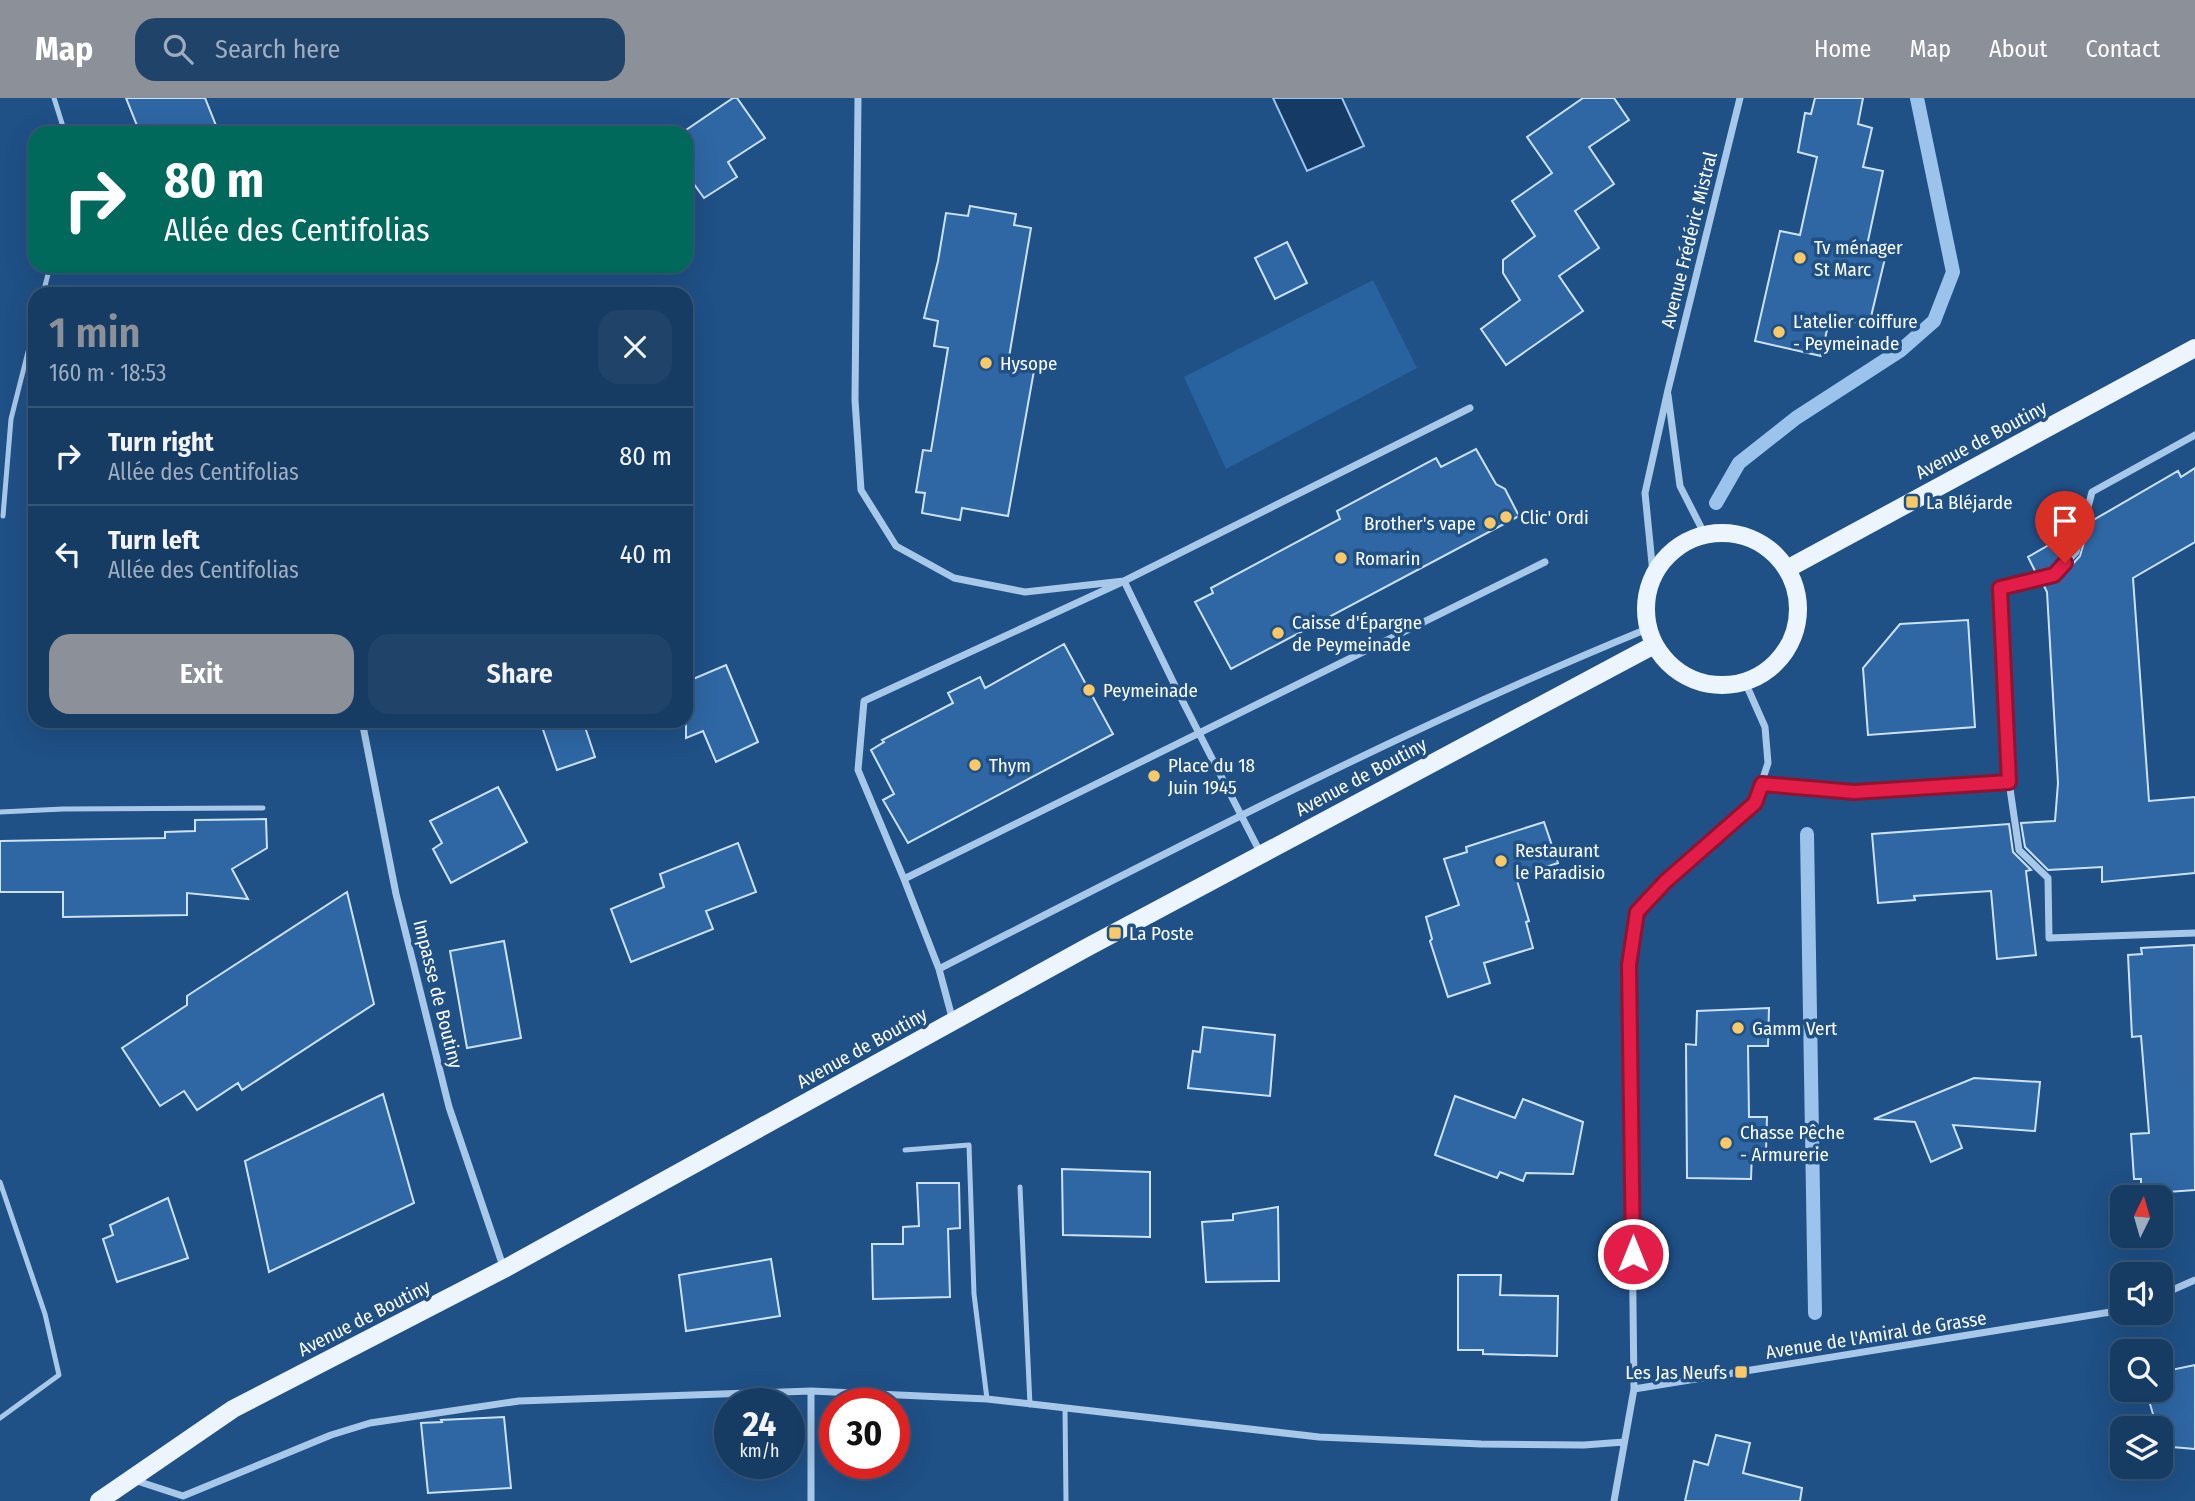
<!DOCTYPE html>
<meta charset="utf-8">
<style>
:root{--surface:#173c64;--page:#20436a;--text:#f1f3f6;--muted:#9eadbf;--line:#365678;--accent:#8c9099}
body{margin:0;font-family:"Fira Sans Condensed",sans-serif;background:var(--page);color:var(--text);height:100vh;display:flex;flex-direction:column;font-size:26px;white-space:nowrap}
*{box-sizing:border-box;margin:0}
p{font-size:23px;color:var(--muted)}
.icon{flex:none;width:38px;height:38px;fill:none;stroke:currentColor;stroke-width:2;stroke-linecap:round;stroke-linejoin:round}
.map{position:relative;flex:1;overflow:hidden}
.details{position:absolute;left:28px;top:189px;width:665px;height:441px;display:flex;flex-direction:column;background:var(--surface);border-radius:21px;box-shadow:0 7px 28px #0002,0 0 0 2px var(--line)}
.details>*{flex:none}
.hud{position:absolute;left:28px;top:28px;width:665px;height:147px;border-radius:21px;box-shadow:0 7px 28px #0002,0 0 0 2px var(--line);background:#00695c;color:#fff;overflow:hidden}
.needle{width:46px;rotate:5deg}
.tools{position:absolute;left:2110px;top:1087px;display:grid;gap:14px}
.tools a{display:grid;place-items:center;width:63px;height:63px;border-radius:14px;background:var(--surface);box-shadow:0 7px 28px #0002,0 0 0 2px var(--line);font-size:35px}
.speed{position:absolute;left:714px;top:1290px;display:flex;gap:14px;font-size:35px;font-weight:700;text-align:center}
.speed>*{display:grid;place-content:center;width:91px;height:91px;border-radius:50%;background:var(--surface);box-shadow:0 7px 28px #0002,0 0 0 2px var(--line);line-height:1}
.speed small{font-size:18px;font-weight:400}
.speed .limit{border:10px solid #d22;background:#fff;color:#111}
.pin{position:absolute;display:grid;place-items:center;width:60px;height:60px;color:#fff;margin:-72px -30px;border-radius:50% 50% 50% 0;rotate:-45deg;box-shadow:0 0 7px #0007}
.pin .icon{rotate:45deg}
.me{position:absolute;width:77px;margin:-38px;rotate:0deg;stroke-linejoin:round;filter:drop-shadow(0 0 5px #0008)}
.turn{display:flex;align-items:center;gap:24px;height:147px;padding:0 21px;font-size:32px}
.turn .icon{width:91px;height:91px;stroke-width:2.5}
.turn b{display:block;font-size:49px;line-height:60px}
.round{display:grid;place-items:center;flex:none;width:74px;height:74px;border-radius:21px;background:var(--page)}
.head{display:flex;align-items:center;justify-content:space-between;height:119px;padding:0 21px}
h1{font-size:42px;font-weight:600;line-height:52px;color:var(--accent)}
.action{display:flex;gap:14px;margin-top:auto;padding:14px 21px}
.action a{flex:1;height:80px;border-radius:21px;background:var(--accent);color:#fff;font-size:28px;font-weight:600;line-height:80px;text-align:center}
.action a+a{background:var(--page);color:var(--text)}
ul{padding:0;list-style:none}
li{display:flex;align-items:center;gap:21px;height:98px;padding:0 21px;border-top:2px solid var(--line)}
li div{flex:1}
li b{display:block;font-size:26px}
li em{font-style:normal}
header{display:flex;align-items:center;gap:42px;box-sizing:border-box;height:98px;padding:0 35px;background:var(--accent);color:#fff}
header strong{font-size:33px}
nav{display:flex;gap:38px;margin-inline-start:auto;font-size:24px}
.search{width:490px;height:63px;background:var(--page);display:flex;align-items:center;gap:18px;box-sizing:border-box;padding:0 24px;border-radius:21px;color:var(--muted);font-size:26px}
.map>svg:first-child{display:block}
</style>
<header>
<strong>Map</strong>
<div class="search"><svg class="icon" aria-label="search" viewBox="0 0 24 24"><circle cx="10" cy="10" r="6"/><path d="M15 15l6 6"/></svg>Search here</div>
<nav><a>Home</a><a>Map</a><a>About</a><a>Contact</a></nav>
</header>
<div class="map">
<svg width="2195" height="1403" viewBox="0 0 2195 1403">
<rect width="100%" height="100%" fill="#1f5086"/>
<path fill="#28629f" d="M 1373,182 L 1417,270 L 1226,371 L 1184,279 Z"/>
<path fill="#153a65" stroke="#9bc3ec" stroke-width="2" d="M 1273,0 L 1342,0 L 1364,48 L 1307,73 Z"/>
<g fill="none" stroke-linecap="round" stroke-linejoin="round">
<path stroke="#9bc3ec" stroke-width="14" d="M 1716,405 L 1739,365 L 1796,320 L 1901,252 L 1934,223 L 1953,174 L 1917,0
M 1807,736 L 1815,1215"/>
</g>
<path fill="#2e67a4" stroke="#cce2f8" stroke-width="2" d="M 126,0 L 205,0 L 219,35 L 140,35 Z
M 733,0 L 737,0 L 765,40 L 728,64 L 737,79 L 704,100 L 686,75 L 686,32 Z
M 1583,0 L 1614,0 L 1629,22 L 1589,49 L 1614,86 L 1575,113 L 1599,150 L 1559,178 L 1583,213 L 1506,267 L 1481,231 L 1520,202 L 1503,175 L 1503,162 L 1535,138 L 1512,103 L 1552,75 L 1527,39 Z
M 1815,0 L 1863,0 L 1858,26 L 1872,30 L 1863,69 L 1883,73 L 1866,152 L 1886,156 L 1869,227 L 1830,219 L 1821,258 L 1755,243 L 1780,133 L 1800,137 L 1817,59 L 1798,54 L 1805,15 L 1811,16 Z
M 970,108 L 1016,116 L 1014,127 L 1031,130 L 1008,265 L 1035,267 L 1008,418 L 962,410 L 960,422 L 922,415 L 925,395 L 916,394 L 923,352 L 931,353 L 948,250 L 934,248 L 938,223 L 924,220 L 938,163 L 946,115 L 968,118 Z
M 1287,144 L 1307,185 L 1275,201 L 1255,160 Z
M 1476,351 L 1496,386 L 1505,391 L 1519,418 L 1231,571 L 1195,504 L 1213,495 L 1211,490 L 1340,421 L 1337,413 L 1436,360 L 1441,369 Z
M 2195,370 L 2195,444 L 2133,480 L 2149,703 L 2195,699 L 2195,775 L 2102,784 L 2102,769 L 2048,772 L 2025,749 L 2021,725 L 2055,723 L 2058,685 L 2047,494 L 2043,486 L 2058,482 L 2080,458 L 2090,424 L 2178,373 L 2181,379 Z
M 2075,432 L 2070,451 L 2051,471 L 2036,475 L 2028,459 Z
M 1968,522 L 1975,629 L 1868,637 L 1863,570 L 1900,526 Z
M 1064,546 L 1113,636 L 908,745 L 883,702 L 894,696 L 871,652 L 884,644 L 882,642 L 953,605 L 948,595 L 980,579 L 985,590 Z
M 726,567 L 758,644 L 716,664 L 703,633 L 686,640 L 686,584 Z
M 540,623 L 583,623 L 595,659 L 557,672 Z
M 498,689 L 527,744 L 451,785 L 433,751 L 442,745 L 430,723 Z
M 266,721 L 267,750 L 232,771 L 248,801 L 187,795 L 187,817 L 63,819 L 63,794 L 0,794 L 0,743 L 165,740 L 165,734 L 195,733 L 195,722 Z
M 1544,724 L 1558,765 L 1516,779 L 1529,823 L 1526,824 L 1533,850 L 1484,865 L 1490,885 L 1448,899 L 1430,843 L 1432,841 L 1426,819 L 1459,807 L 1444,761 L 1467,754 L 1466,749 Z
M 2009,726 L 2013,754 L 2031,772 L 2026,773 L 2036,857 L 1997,861 L 1991,793 L 1914,798 L 1915,802 L 1878,805 L 1872,736 Z
M 738,745 L 756,794 L 706,813 L 713,831 L 631,864 L 611,811 L 664,789 L 660,776 Z
M 347,794 L 374,906 L 242,992 L 238,985 L 197,1012 L 184,993 L 160,1008 L 122,950 L 187,907 L 187,898 Z
M 504,843 L 521,940 L 467,950 L 450,853 Z
M 2194,847 L 2195,1092 L 2141,1096 L 2141,1081 L 2134,1081 L 2131,1036 L 2149,1035 L 2141,938 L 2132,939 L 2128,857 L 2142,856 L 2141,850 Z
M 1769,910 L 1768,948 L 1748,948 L 1749,1019 L 1767,1019 L 1766,1054 L 1752,1054 L 1751,1081 L 1687,1080 L 1686,946 L 1696,947 L 1697,913 Z
M 1203,929 L 1275,937 L 1270,998 L 1188,990 L 1193,953 L 1200,954 Z
M 1974,980 L 2040,984 L 2035,1033 L 1953,1027 L 1962,1050 L 1931,1064 L 1915,1024 L 1874,1021 Z
M 383,996 L 414,1105 L 269,1174 L 245,1063 Z
M 1455,998 L 1515,1020 L 1523,1001 L 1583,1024 L 1573,1076 L 1526,1075 L 1523,1083 L 1500,1074 L 1497,1080 L 1435,1057 Z
M 1062,1071 L 1150,1074 L 1150,1139 L 1063,1137 Z
M 917,1085 L 959,1085 L 960,1130 L 948,1131 L 950,1199 L 873,1201 L 872,1146 L 903,1146 L 903,1129 L 919,1128 Z
M 168,1100 L 188,1160 L 117,1184 L 103,1141 L 113,1137 L 110,1127 Z
M 1278,1109 L 1279,1183 L 1206,1184 L 1202,1124 L 1233,1122 L 1233,1116 Z
M 771,1161 L 780,1218 L 686,1233 L 679,1177 Z
M 1458,1177 L 1501,1177 L 1500,1197 L 1558,1198 L 1557,1258 L 1483,1256 L 1483,1252 L 1458,1252 Z
M 2195,1267 L 2195,1351 L 2161,1348 L 2161,1330 L 2157,1330 L 2146,1292 L 2161,1292 L 2161,1274 Z
M 504,1319 L 511,1390 L 428,1395 L 421,1325 L 442,1324 L 441,1322 Z
M 1716,1337 L 1750,1345 L 1743,1375 L 1802,1390 L 1800,1403 L 1685,1403 L 1694,1363 L 1708,1367 Z"/>
<g fill="none" stroke-linecap="round" stroke-linejoin="round">
<path stroke="#a8c8ea" stroke-width="5" d="M 54,0 L 65,35
M 43,196 L 50,168
M 3,418 L 11,321 L 35,226
M 0,714 L 63,711 L 263,710
M 905,1052 L 969,1047 L 974,1196 L 987,1301
M 0,1084 L 45,1216 L 59,1277 L 0,1320
M 1020,1089 L 1030,1307
M 1065,1310 L 1066,1403"/>
<path stroke="#a8c8ea" stroke-width="7" d="M 858,0 L 855,302 L 861,392 L 896,448 L 954,480 L 1025,494 L 1124,483
M 1668,297 L 1680,388 L 1705,437
M 1653,476 L 1645,395 L 1668,292 L 1740,0
M 362,623 L 396,796 L 449,1009 L 504,1171
M 2009,684 L 2000,490 L 2054,477 L 2076,454 L 2092,394 L 2195,337
M 1762,686 L 1854,694 L 2009,684 L 2019,752 L 2048,780 L 2049,840 L 2195,835
M 1261,756 L 1181,600 L 1124,483 L 1470,310
M 904,781 L 858,672 L 864,603 L 1120,485
M 939,871 L 904,781 L 1545,464
M 953,923 L 939,871 C 1172,752 1405,630 1647,531
M 2161,1197 L 2195,1182
M 1634,1291 L 2123,1212
M 811,1293 L 811,1403
M 134,1382 L 183,1398 L 331,1337 L 370,1325 L 519,1303 L 811,1293 L 987,1301 L 1319,1339 L 1481,1346 L 1584,1347 L 1624,1344
M 1614,1403 L 1634,1291 L 1629,867 L 1637,814 L 1666,783 L 1755,705 L 1768,665 L 1765,629 L 1745,584"/>
<path stroke="#ecf4fe" stroke-width="18" d="M1646 511a76 76 0 1 1 152 0a76 76 0 1 1-152 0Z
M 1787,471 L 2195,250
M 99,1403 L 233,1311 L 504,1171 L 1086,850 L 1654,547"/>
</g>
<g fill="none" stroke-linecap="round" stroke-linejoin="round">
<g stroke="#92132f" stroke-width="18">
<path id="route" d="M 1633,1156 L 1629,867 L 1637,814 L 1666,783 L 1755,705 L 1762,686 L 1854,694 L 2009,684 L 2000,490 L 2054,477 L 2065,465"/>
</g>
<use href="#route" stroke="#e11d48" stroke-width="12"/>
</g>
<g fill="#f9c967" stroke="#1f5086" stroke-width="2.5">
<circle cx="1800" cy="160" r="7"/>
<circle cx="1779" cy="234" r="7"/>
<circle cx="986" cy="265" r="7"/>
<rect x="1905" y="397" width="14" height="14" rx="3.5"/>
<circle cx="1506" cy="419" r="7"/>
<circle cx="1490" cy="425" r="7"/>
<circle cx="1341" cy="460" r="7"/>
<circle cx="1278" cy="535" r="7"/>
<circle cx="1089" cy="592" r="7"/>
<circle cx="975" cy="667" r="7"/>
<circle cx="1154" cy="678" r="7"/>
<circle cx="1501" cy="763" r="7"/>
<rect x="1108" y="828" width="14" height="14" rx="3.5"/>
<circle cx="1738" cy="930" r="7"/>
<circle cx="1726" cy="1045" r="7"/>
<rect x="1734" y="1267" width="14" height="14" rx="3.5"/>
</g>
<g text-anchor="middle" dominant-baseline="central" stroke-width="7" stroke-linejoin="round" paint-order="stroke">
<g font-size="19" fill="#fff" stroke="#1f5086">
<text transform="translate(1689 142) rotate(-76)">Avenue Frédéric Mistral</text>
<text transform="translate(1981 342) rotate(-28)">Avenue de Boutiny</text>
<text transform="translate(1361 679) rotate(-28)">Avenue de Boutiny</text>
<text transform="translate(438 896) rotate(76)">Impasse de Boutiny</text>
<text transform="translate(862 950) rotate(-29)">Avenue de Boutiny</text>
<text transform="translate(364 1220) rotate(-27)">Avenue de Boutiny</text>
<text transform="translate(1876 1237) rotate(-9)">Avenue de l'Amiral de Grasse</text>
</g>
<g font-size="19" fill="#fff" stroke="#1f5086" text-anchor="start">
<text x="1814" y="149">Tv ménager<tspan x="1814" dy="22">St Marc</tspan></text>
<text x="1793" y="223">L'atelier coiffure<tspan x="1793" dy="22">- Peymeinade</tspan></text>
<text x="1000" y="265">Hysope</text>
<text x="1926" y="404">La Bléjarde</text>
<text x="1520" y="419">Clic' Ordi</text>
<text x="1476" y="425" text-anchor="end">Brother's vape</text>
<text x="1355" y="460">Romarin</text>
<text x="1292" y="524">Caisse d'Épargne<tspan x="1292" dy="22">de Peymeinade</tspan></text>
<text x="1103" y="592">Peymeinade</text>
<text x="989" y="667">Thym</text>
<text x="1168" y="667">Place du 18<tspan x="1168" dy="22">Juin 1945</tspan></text>
<text x="1515" y="752">Restaurant<tspan x="1515" dy="22">le Paradisio</tspan></text>
<text x="1129" y="835">La Poste</text>
<text x="1752" y="930">Gamm Vert</text>
<text x="1740" y="1034">Chasse Pêche<tspan x="1740" dy="22">- Armurerie</tspan></text>
<text x="1727" y="1274" text-anchor="end">Les Jas Neufs</text>
</g>
</g>
</svg>
<div class="tools">
<a><svg class="needle" viewBox="-14 -14 28 28"><path d="M0-13l5 13h-10z" fill="#e53935"/><path d="M0 13l5-13h-10z" fill="#9eadbf"/></svg></a>
<a><svg class="icon" aria-label="sound" viewBox="0 0 24 24"><path d="M4 9h4l5-4v14l-5-4H4zM17 9q2 3 0 6"/></svg></a>
<a><svg class="icon" aria-label="search" viewBox="0 0 24 24"><circle cx="10" cy="10" r="6"/><path d="M15 15l6 6"/></svg></a>
<a><svg class="icon" aria-label="layers" viewBox="0 0 24 24"><path d="M12 4l9 5-9 5-9-5zM3 14l9 5 9-5"/></svg></a>
</div>
<div class="speed"><div>24<small>km/h</small></div><div class="limit">30</div></div>
<div class="pin" style="left:2065px;top:465px;background:#d93025"><svg class="icon" aria-label="arrive" viewBox="0 0 24 24"><path d="M6 21V4h12l-3 4 3 4H6"/></svg></div>
<svg class="me" style="left:1633px;top:1156px" viewBox="-20 -20 40 40"><circle r="17" fill="#e11d48" stroke="#fff" stroke-width="3"/><path d="M0-11L8 9 0 5-8 9z" fill="#fff"/></svg>
<div class="hud">
<div class="turn"><svg class="icon" aria-label="right" viewBox="0 0 24 24"><path d="M7 20v-9h11M14 6l5 5-5 5"/></svg><div><b>80 m</b>Allée des Centifolias</div></div>
</div>
<section class="details">
<div class="head"><div><h1>1 min</h1><p>160 m · 18:53</p></div><a class="round"><svg class="icon" aria-label="close" viewBox="0 0 24 24"><path d="M6 6l12 12M18 6L6 18"/></svg></a></div>
<ul>
<li><svg class="icon" aria-label="right" viewBox="0 0 24 24"><path d="M7 20v-9h11M14 6l5 5-5 5"/></svg><div><b>Turn right</b><p>Allée des Centifolias</p></div><em>80 m</em></li>
<li><svg class="icon" aria-label="left" viewBox="0 0 24 24"><path d="M17 20v-9H6M10 6l-5 5 5 5"/></svg><div><b>Turn left</b><p>Allée des Centifolias</p></div><em>40 m</em></li>
</ul>
<div class="action"><a>Exit</a><a>Share</a></div>
</section>
</div>
